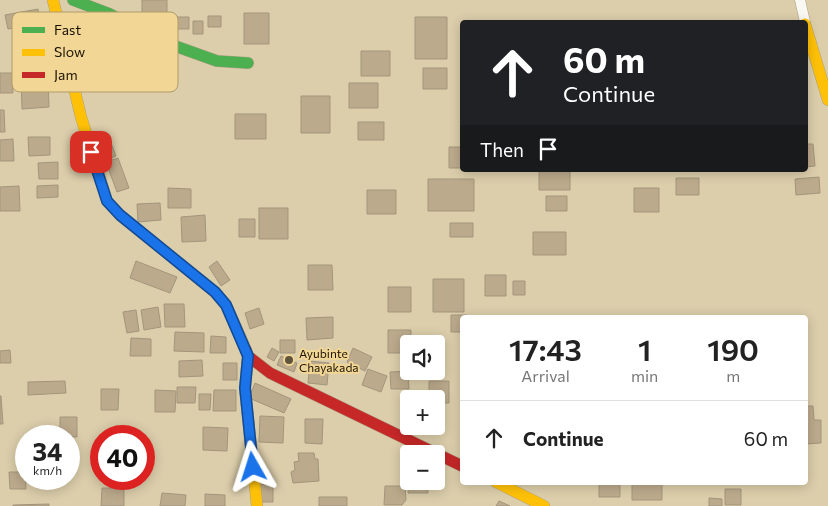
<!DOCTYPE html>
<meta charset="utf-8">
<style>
:root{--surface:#fff;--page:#f2f2f2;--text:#222;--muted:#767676;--line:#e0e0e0}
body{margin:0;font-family:Commissioner,sans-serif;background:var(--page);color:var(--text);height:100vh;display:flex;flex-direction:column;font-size:19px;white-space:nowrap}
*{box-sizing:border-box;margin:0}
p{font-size:16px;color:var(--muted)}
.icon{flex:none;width:28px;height:28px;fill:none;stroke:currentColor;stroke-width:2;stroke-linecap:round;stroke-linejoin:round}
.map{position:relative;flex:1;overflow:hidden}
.details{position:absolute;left:460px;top:315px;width:348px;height:170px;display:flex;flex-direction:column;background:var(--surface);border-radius:5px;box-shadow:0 2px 12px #0003}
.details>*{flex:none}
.hud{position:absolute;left:460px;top:20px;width:348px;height:152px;border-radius:5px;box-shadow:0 2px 12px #0003;background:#202124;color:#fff;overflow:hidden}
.controls{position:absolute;left:400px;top:335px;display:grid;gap:10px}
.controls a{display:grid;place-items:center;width:45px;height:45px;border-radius:5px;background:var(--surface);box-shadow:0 2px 12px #0003;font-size:25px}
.speed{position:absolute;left:15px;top:425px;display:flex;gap:10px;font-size:25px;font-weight:700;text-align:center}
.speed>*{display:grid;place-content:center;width:65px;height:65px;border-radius:50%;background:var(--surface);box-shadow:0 2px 12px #0003;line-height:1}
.speed small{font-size:12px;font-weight:400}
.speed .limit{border:8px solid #d22;background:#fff;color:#111}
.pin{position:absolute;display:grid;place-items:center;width:42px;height:42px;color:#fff;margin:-21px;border-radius:10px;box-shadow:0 2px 8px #0006}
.me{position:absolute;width:55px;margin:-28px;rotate:354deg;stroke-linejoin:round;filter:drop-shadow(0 0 4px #0008)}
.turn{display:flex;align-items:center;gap:18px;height:105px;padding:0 20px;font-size:22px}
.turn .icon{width:65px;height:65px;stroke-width:2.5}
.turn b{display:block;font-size:35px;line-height:42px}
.then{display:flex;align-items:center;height:48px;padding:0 20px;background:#0003;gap:10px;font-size:19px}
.eta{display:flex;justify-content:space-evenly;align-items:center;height:85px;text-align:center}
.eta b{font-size:30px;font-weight:600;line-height:35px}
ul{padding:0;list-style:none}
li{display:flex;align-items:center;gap:15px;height:75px;padding:0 20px;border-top:1px solid var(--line)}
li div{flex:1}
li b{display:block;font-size:19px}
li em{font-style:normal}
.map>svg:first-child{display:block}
</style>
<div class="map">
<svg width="828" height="506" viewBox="0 0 828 506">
<rect width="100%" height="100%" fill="#dcceab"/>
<path fill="#bcaa8c" stroke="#a3957c" d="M 142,0 L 167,0 L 167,24 L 142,24 Z
M 38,9 L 40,23 L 8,29 L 5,15 Z
M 244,13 L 269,13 L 269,44 L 244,44 Z
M 208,16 L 221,16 L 221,27 L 208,27 Z
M 172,17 L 189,17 L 189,29 L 172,29 Z
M 415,17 L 447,17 L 447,59 L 415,59 Z
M 193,21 L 203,21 L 203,34 L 193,34 Z
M 361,51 L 390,51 L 390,76 L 361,76 Z
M 423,68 L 447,68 L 447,89 L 423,89 Z
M 0,73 L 12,73 L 13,93 L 0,93 Z
M 48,77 L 49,107 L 22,109 L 21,78 Z
M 349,83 L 378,83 L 378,108 L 349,108 Z
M 301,96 L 330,96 L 330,133 L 301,133 Z
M 0,110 L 4,110 L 5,132 L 0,132 Z
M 235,114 L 266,114 L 266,139 L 235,139 Z
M 358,122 L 384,122 L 384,140 L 358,140 Z
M 108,135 L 116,156 L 106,160 L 98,139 Z
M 28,137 L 50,137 L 50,155 L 29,156 Z
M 13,139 L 14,161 L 0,161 L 0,140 Z
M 805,144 L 813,144 L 815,166 L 805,167 Z
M 449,147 L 462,147 L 462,168 L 449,168 Z
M 118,158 L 129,188 L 117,192 L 106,162 Z
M 58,162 L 58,179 L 39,179 L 38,163 Z
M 539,170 L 570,170 L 570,190 L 539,190 Z
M 819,177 L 820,193 L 796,195 L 795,179 Z
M 676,178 L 699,178 L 699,195 L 676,195 Z
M 428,179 L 474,179 L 474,211 L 428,211 Z
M 58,185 L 58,197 L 37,198 L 37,186 Z
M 19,186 L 20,211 L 0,211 L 0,187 Z
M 168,188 L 191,189 L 191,208 L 168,208 Z
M 634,188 L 659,188 L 659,212 L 634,212 Z
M 367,190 L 396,190 L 396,214 L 367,214 Z
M 546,196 L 567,196 L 567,211 L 546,211 Z
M 160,203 L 161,220 L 138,222 L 137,204 Z
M 259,208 L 288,208 L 288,239 L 259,239 Z
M 205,215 L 206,241 L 182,242 L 181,217 Z
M 239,219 L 255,219 L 255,237 L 239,237 Z
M 450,223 L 473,223 L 473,237 L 450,237 Z
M 533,232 L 566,232 L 566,255 L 533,255 Z
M 136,261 L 177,277 L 170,293 L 130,278 Z
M 217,261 L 230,280 L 221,286 L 209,267 Z
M 308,265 L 332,265 L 333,290 L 308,290 Z
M 485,275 L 506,275 L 506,296 L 485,296 Z
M 433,279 L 464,279 L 464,312 L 433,312 Z
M 513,281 L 525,281 L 525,295 L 513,295 Z
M 388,287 L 411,287 L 411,312 L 388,312 Z
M 164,304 L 184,304 L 185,327 L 165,327 Z
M 158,307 L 161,327 L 144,330 L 141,310 Z
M 259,308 L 264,324 L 250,329 L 245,313 Z
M 136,310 L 139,331 L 127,333 L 123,312 Z
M 451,315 L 467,315 L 467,318 L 462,318 L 462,332 L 451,332 Z
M 333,317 L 333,338 L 307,340 L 306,318 Z
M 388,330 L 411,330 L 411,344 L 409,344 L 409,353 L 388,353 Z
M 175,332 L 204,333 L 204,352 L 174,351 Z
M 211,336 L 226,337 L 226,353 L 210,353 Z
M 131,338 L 151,339 L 151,356 L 130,356 Z
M 280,340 L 295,340 L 295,353 L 280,353 Z
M 272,348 L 279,352 L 274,361 L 267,357 Z
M 353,348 L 372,357 L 365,371 L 347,362 Z
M 10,350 L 11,363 L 0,363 L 0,351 Z
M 281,356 L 297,363 L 294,372 L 277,365 Z
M 202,360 L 203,376 L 179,377 L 179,361 Z
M 310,361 L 329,363 L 327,385 L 308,383 Z
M 223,363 L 237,363 L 237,380 L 223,380 Z
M 368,369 L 387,376 L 381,392 L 362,385 Z
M 408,371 L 409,389 L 391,389 L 390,372 Z
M 65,381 L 66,393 L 28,395 L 28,382 Z
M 429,381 L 449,381 L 449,403 L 436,403 L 436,399 L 429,399 Z
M 255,383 L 291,399 L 284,413 L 249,398 Z
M 177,387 L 196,387 L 195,403 L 177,403 Z
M 101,389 L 119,389 L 118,410 L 101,410 Z
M 155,390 L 176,391 L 175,412 L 155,412 Z
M 214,390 L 236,390 L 236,411 L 213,411 Z
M 199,394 L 211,394 L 210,410 L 199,410 Z
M 0,396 L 1,396 L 3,424 L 0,424 Z
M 805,406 L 813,406 L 814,420 L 821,420 L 821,443 L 805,444 Z
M 260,416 L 284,417 L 283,443 L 259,442 Z
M 60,417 L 77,417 L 77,437 L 60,436 Z
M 305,419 L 323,419 L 322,444 L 305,443 Z
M 203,427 L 228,428 L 227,451 L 203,450 Z
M 298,453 L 314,453 L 315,459 L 318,459 L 319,481 L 293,483 L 291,472 L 295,470 L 294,462 L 299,461 Z
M 9,472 L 25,472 L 26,489 L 10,489 Z
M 409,472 L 409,481 L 428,481 L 428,493 L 408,493 Z
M 599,482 L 620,482 L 620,497 L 599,497 Z
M 632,482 L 662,482 L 662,500 L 632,500 Z
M 260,484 L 273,485 L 273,502 L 259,502 Z
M 385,486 L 405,486 L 406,500 L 402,505 L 384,505 Z
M 102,488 L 124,488 L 124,506 L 101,506 Z
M 725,489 L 741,489 L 741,505 L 725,505 Z
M 162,493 L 186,495 L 185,506 L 160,506 Z
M 205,494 L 225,495 L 225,506 L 205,506 Z
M 319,497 L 347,497 L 347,506 L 319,506 Z
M 709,498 L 722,499 L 722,506 L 709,506 Z
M 499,501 L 510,506 L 496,506 Z
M 49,504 L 49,506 L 13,506 L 13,505 Z"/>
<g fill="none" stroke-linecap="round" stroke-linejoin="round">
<g stroke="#aca084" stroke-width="11">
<path id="street" d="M 800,0 L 805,22"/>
</g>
<g stroke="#aca084" stroke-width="12">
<path id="fast" d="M 73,0 L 110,14 L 161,41 L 217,61 L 248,63"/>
</g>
<g stroke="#aca084" stroke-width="12">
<path id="slow" d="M 53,0 L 81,117 L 107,201 L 120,215 L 215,292 L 226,305 L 246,350
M 805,24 L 828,100
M 248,356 L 245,388 L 257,506
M 496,482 L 544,506"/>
</g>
<g stroke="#aca084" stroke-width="12">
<path id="jam" d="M 246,350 L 248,356 L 270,373 L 462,466"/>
</g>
<use href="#street" stroke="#faf8f2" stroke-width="10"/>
<use href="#fast" stroke="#4caf50" stroke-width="11"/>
<use href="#slow" stroke="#ffc107" stroke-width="11"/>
<use href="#jam" stroke="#c62828" stroke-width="11"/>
</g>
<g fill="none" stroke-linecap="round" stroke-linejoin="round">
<g stroke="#114b97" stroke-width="12">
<path id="route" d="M 91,152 L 107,201 L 120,215 L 215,292 L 226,305 L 248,356 L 245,388 L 253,467"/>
</g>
<use href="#route" stroke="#1a73e8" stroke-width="9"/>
</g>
<circle fill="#5f543c" stroke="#f1d696" stroke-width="2" cx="289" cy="360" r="5"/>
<g text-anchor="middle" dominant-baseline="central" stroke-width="4" stroke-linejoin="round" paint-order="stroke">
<g font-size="12" fill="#1b1200" stroke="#f1d696" text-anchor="start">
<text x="299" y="353">Ayubinte<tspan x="299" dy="14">Chayakada</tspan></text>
</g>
</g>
<rect x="12" y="12" width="166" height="80" rx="8" fill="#f1d696" stroke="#b19b69" stroke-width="1"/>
<rect x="22" y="27" width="23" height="6" fill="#4caf50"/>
<rect x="22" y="49" width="23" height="7" fill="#ffc107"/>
<rect x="22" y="72" width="23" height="6" fill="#c62828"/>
<g font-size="14" fill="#1b1200">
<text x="54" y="35">Fast</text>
<text x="54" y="57">Slow</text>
<text x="54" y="80">Jam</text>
</g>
</svg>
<div class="controls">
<a><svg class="icon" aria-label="sound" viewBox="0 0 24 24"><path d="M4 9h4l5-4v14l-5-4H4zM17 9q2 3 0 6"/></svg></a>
<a>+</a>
<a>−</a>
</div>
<div class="speed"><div>34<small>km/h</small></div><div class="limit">40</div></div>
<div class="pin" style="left:91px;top:152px;background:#d93025"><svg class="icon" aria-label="arrive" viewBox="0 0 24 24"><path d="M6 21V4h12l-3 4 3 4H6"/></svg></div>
<svg class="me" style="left:253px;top:467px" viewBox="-20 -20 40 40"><path d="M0-17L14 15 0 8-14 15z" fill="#1a73e8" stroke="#fff" stroke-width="4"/></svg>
<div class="hud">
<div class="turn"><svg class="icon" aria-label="ahead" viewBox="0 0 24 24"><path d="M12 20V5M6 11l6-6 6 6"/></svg><div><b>60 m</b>Continue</div></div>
<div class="then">Then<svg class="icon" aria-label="arrive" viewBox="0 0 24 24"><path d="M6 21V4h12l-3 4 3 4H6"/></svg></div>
</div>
<section class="details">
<div class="eta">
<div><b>17:43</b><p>Arrival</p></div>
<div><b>1</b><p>min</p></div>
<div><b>190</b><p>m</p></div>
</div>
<ul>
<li><svg class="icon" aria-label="ahead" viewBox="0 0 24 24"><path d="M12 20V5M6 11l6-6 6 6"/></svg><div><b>Continue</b></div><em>60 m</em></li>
</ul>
</section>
</div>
